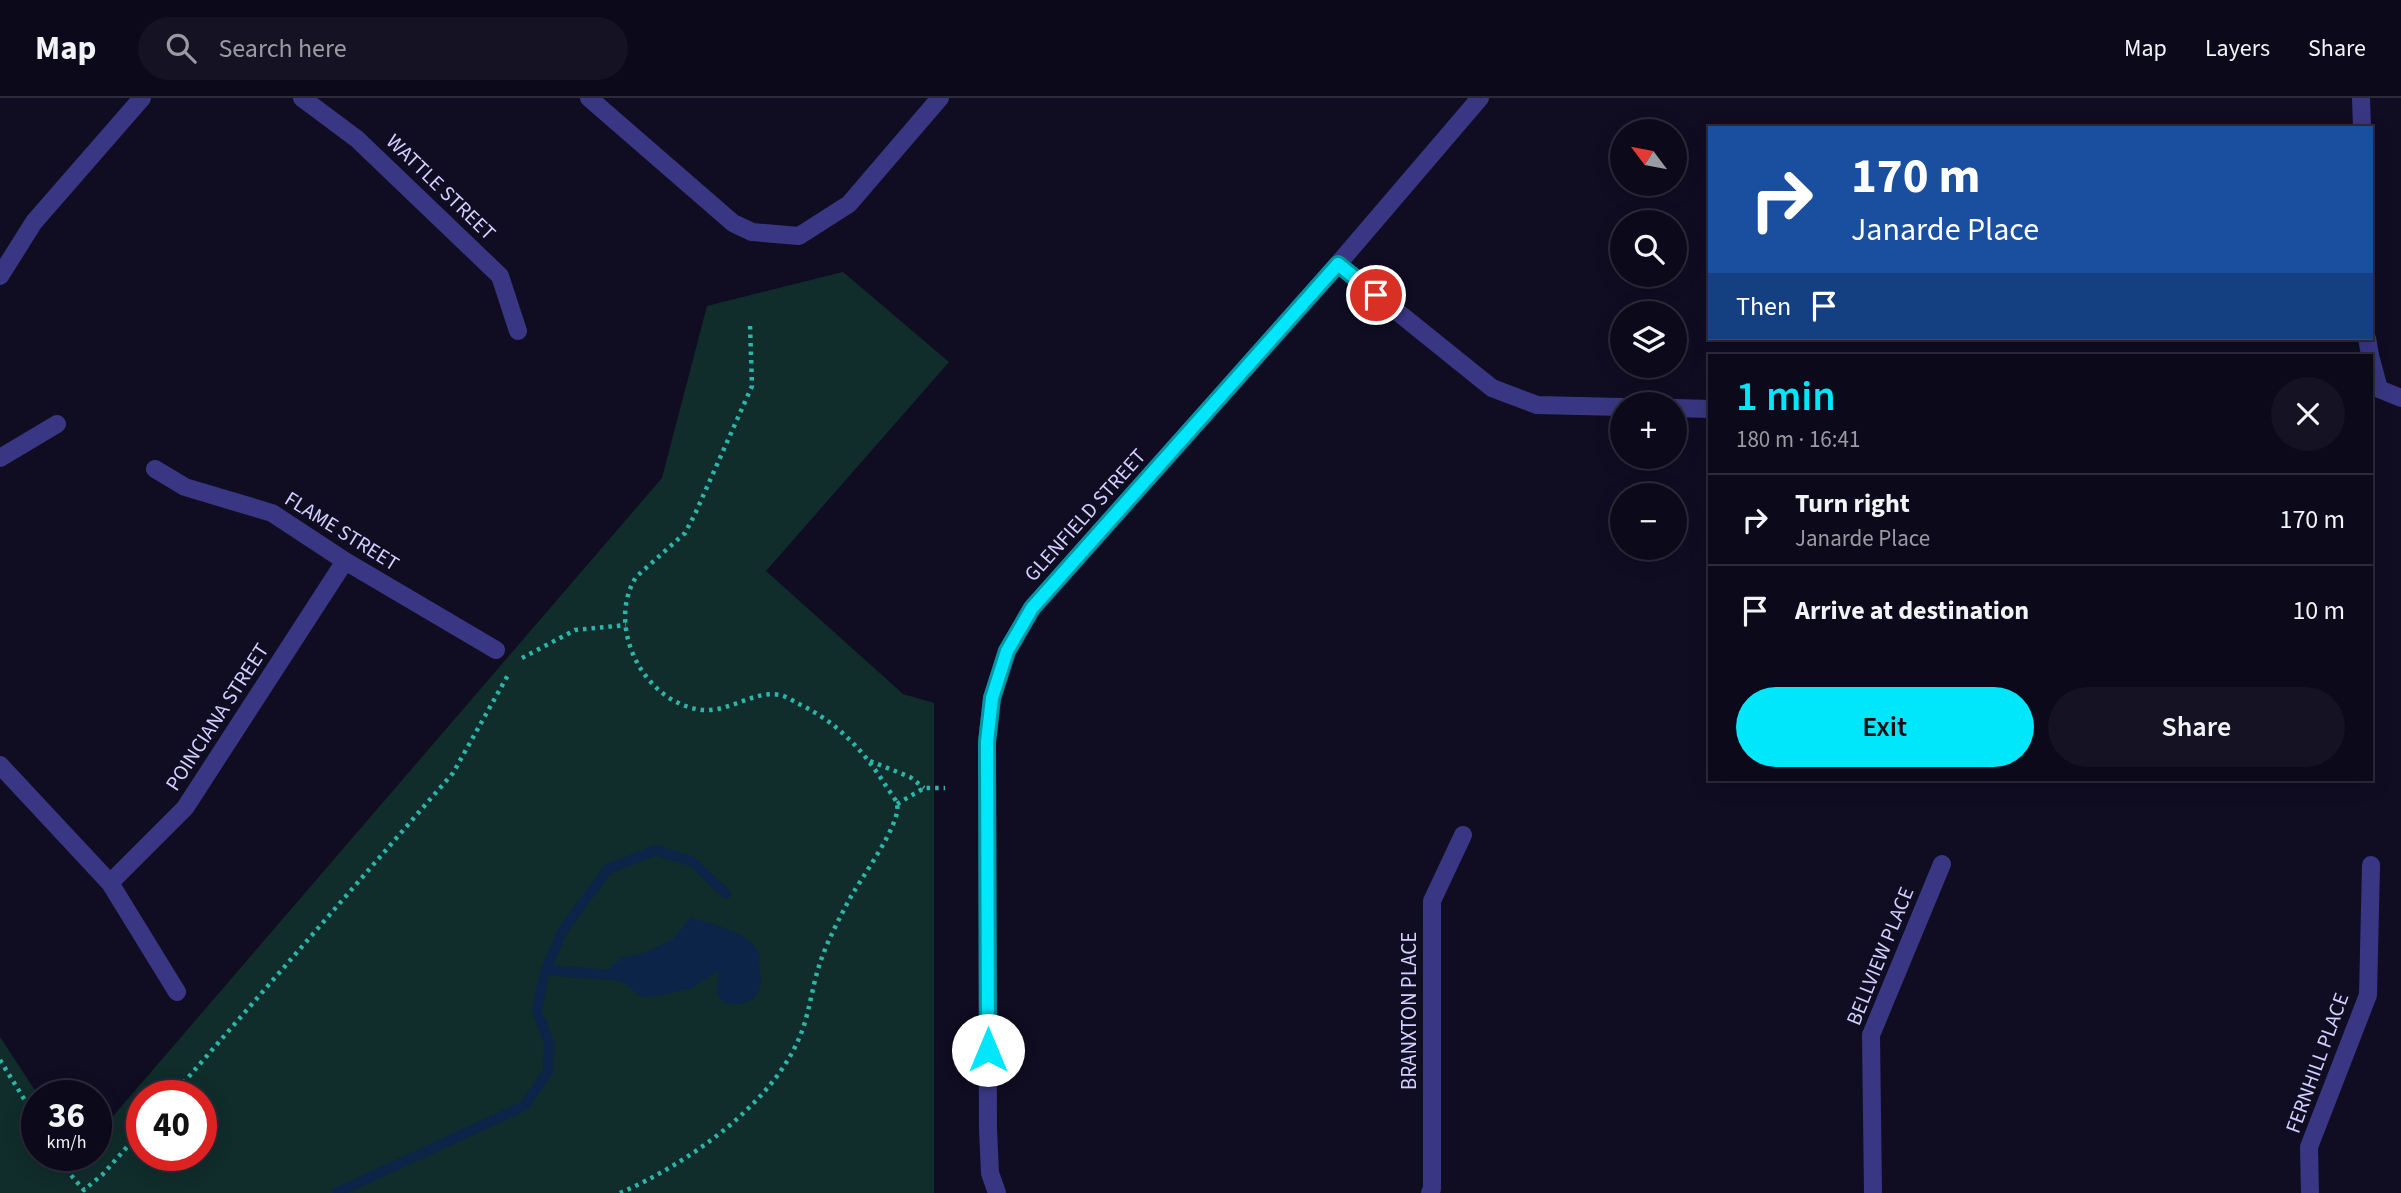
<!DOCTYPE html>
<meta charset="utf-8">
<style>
:root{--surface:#0c0a1a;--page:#151323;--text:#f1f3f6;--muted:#9a9aa2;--line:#2c2b39;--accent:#00e6fa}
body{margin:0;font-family:"Source Sans 3",sans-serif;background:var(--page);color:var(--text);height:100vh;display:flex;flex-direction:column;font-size:26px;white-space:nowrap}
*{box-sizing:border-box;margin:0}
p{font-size:23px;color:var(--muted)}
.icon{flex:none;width:38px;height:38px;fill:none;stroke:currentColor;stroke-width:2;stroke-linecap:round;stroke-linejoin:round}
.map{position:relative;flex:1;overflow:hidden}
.side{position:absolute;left:1708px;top:256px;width:665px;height:427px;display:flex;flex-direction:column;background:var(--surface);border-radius:0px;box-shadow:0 4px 18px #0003,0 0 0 2px var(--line)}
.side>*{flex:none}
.hud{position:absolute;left:1708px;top:28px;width:665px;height:214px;border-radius:0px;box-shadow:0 4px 18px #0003,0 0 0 2px var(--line);background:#1a4fa0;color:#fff;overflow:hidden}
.needle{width:46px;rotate:302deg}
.buttons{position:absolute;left:1610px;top:21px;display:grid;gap:14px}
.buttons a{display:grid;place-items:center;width:77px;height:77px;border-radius:50%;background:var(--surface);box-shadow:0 4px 18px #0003,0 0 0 2px var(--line);font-size:35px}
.speed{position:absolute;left:21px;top:982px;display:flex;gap:14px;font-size:35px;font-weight:700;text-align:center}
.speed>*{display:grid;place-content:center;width:91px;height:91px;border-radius:50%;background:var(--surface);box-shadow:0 4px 18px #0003,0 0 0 2px var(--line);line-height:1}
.speed small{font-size:18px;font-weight:400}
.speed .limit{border:10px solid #d22;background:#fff;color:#111}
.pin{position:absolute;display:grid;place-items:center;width:60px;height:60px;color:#fff;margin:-30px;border:4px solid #fff;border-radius:50%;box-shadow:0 2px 7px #0007}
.me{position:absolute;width:77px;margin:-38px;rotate:0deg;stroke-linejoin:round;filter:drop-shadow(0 0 5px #0008)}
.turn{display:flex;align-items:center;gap:24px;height:147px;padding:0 28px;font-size:32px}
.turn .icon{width:91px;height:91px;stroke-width:2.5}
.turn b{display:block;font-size:49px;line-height:60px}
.then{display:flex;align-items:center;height:66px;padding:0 28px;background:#0003;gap:14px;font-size:26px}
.round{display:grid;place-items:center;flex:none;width:74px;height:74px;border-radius:37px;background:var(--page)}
.head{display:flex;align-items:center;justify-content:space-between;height:119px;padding:0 28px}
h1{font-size:42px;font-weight:600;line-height:52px;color:var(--accent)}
.cta{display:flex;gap:14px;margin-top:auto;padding:14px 28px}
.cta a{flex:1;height:80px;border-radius:42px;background:var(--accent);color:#111;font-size:28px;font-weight:600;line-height:80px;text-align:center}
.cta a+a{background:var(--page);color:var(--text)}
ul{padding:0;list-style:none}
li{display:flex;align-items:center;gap:21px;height:91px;padding:0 28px;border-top:2px solid var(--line)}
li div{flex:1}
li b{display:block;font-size:26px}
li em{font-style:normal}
header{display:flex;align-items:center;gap:42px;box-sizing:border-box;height:98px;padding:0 35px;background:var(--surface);border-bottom:2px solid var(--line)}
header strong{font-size:33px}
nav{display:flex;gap:38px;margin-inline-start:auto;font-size:24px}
.search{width:490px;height:63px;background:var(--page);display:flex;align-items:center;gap:18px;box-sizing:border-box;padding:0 24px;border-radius:38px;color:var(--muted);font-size:26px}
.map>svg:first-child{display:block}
</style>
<header>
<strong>Map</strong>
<div class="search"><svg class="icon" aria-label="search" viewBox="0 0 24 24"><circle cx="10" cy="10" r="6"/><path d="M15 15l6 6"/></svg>Search here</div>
<nav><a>Map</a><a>Layers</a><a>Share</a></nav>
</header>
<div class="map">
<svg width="2401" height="1095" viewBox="0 0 2401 1095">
<rect width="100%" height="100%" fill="#100d23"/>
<path fill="#102d2b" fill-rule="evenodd" d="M 843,174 L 949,264 L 766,473 L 903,596 L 934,605 L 934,1095 L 0,1095 L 0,939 L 38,997 L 37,1057 L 96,1057 L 96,1038 L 662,380 L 707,208 ZM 142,998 L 201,998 L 201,1057 L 142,1057 Z"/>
<path fill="#0c2448" d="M 691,819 C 715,828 747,832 760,856 C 757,867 762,875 761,885 C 758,904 743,908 726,906 L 717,897 L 719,873 L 692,890 L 658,898 L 642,899 L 625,886 L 612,881 L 609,870 L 622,860 L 644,855 L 673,841 Z"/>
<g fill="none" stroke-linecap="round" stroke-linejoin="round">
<path stroke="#0c2448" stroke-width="10" d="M 546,872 L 611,877 L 622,874
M 336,1095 L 524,1008 L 548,974 L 549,945 L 537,913 L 544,877 L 563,832 L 608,771 L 656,752 L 693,764 L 726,796"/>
<path stroke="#2cb6ab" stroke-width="4.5" stroke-dasharray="3.5 5" stroke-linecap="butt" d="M 522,560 L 575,532 L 626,527
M 870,663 L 910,679 L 924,690
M 897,706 L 924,690 L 945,690
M 0,962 L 37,1022
M 172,998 L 453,675 L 508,577
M 56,1057 L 62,1067 L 84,1092 L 103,1076 L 142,1032
M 620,1095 C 687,1066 772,1007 800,938 C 810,914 812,887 821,862 C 828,842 838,823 848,804 C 858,784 902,726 897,706 C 896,701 889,693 886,688 C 864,653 837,624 799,606 C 793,603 786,598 780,597 C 754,592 730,614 703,612 C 644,606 605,529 636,479 L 685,435 L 695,416 L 752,288 L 750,227"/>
<path stroke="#393783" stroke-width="18" d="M 302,0 L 357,41 L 500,178 L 518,233
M 589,0 L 733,125 L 752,134 L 799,138 L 849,106 L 940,0
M 2361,0 L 2362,30
M 1338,166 L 1492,290 L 1537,307 L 1622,309
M 0,178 L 34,124 L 142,0
M 2367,240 L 2370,257
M 2371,261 L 2379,291 L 2401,300
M 1675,310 L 1710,311
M 0,360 L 57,326
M 155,371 L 185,389 L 272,415 L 345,463 L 496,552
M 0,667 L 110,785 L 177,894
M 110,785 L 185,710 L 345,463
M 997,1095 L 990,1075 L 988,1031 L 987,644 L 992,600 L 1007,553 L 1032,510 L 1338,166 L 1480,0
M 1430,1095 L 1432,1091 L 1432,803 L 1463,737
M 1873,1095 L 1871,937 L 1942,766
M 2310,1095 L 2309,1049 L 2368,897 L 2371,767"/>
</g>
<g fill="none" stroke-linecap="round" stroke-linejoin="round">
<g stroke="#0096a2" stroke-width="18">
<path id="route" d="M 988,952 L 987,644 L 992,600 L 1007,553 L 1032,510 L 1338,166 L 1376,197"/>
</g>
<use href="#route" stroke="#00e6fa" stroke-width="12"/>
</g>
<g text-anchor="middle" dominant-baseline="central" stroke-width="7" stroke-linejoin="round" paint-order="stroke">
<g font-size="21" fill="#d3cfff" stroke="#100d23">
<text transform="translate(441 89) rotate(44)">WATTLE STREET</text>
<text transform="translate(1085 417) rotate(-48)">GLENFIELD STREET</text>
<text transform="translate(342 433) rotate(32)">FLAME STREET</text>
<text transform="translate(217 619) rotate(-57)">POINCIANA STREET</text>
<text transform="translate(1880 858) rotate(-68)">BELLVIEW PLACE</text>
<text transform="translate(1409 913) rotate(-90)">BRANXTON PLACE</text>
<text transform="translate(2317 965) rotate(-70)">FERNHILL PLACE</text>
</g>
</g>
</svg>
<div class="buttons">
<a><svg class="needle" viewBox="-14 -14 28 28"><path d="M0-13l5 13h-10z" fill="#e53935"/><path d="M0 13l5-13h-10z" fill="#9a9aa2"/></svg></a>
<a><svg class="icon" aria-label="search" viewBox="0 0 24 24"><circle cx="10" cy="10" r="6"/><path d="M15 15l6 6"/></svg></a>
<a><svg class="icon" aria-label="layers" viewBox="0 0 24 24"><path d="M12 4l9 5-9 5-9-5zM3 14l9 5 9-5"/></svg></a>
<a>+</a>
<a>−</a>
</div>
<div class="speed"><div>36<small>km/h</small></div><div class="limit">40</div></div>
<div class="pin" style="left:1376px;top:197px;background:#d93025"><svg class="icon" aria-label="arrive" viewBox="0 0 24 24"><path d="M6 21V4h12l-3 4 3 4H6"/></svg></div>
<svg class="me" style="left:988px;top:952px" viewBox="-20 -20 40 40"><circle r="19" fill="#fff"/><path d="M0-13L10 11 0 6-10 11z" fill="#00e6fa"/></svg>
<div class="hud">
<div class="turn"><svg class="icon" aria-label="right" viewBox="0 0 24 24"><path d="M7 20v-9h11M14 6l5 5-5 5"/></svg><div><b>170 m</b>Janarde Place</div></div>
<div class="then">Then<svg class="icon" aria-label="arrive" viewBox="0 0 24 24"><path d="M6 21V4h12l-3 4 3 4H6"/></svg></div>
</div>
<section class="side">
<div class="head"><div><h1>1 min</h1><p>180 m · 16:41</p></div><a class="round"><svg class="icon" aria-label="close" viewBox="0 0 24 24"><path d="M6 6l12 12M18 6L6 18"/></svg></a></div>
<ul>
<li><svg class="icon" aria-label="right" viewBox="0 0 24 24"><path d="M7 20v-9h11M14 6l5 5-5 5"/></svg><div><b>Turn right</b><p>Janarde Place</p></div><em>170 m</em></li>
<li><svg class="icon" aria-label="arrive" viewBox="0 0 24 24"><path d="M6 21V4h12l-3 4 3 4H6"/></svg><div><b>Arrive at destination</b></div><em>10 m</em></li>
</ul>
<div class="cta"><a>Exit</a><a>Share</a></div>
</section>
</div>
